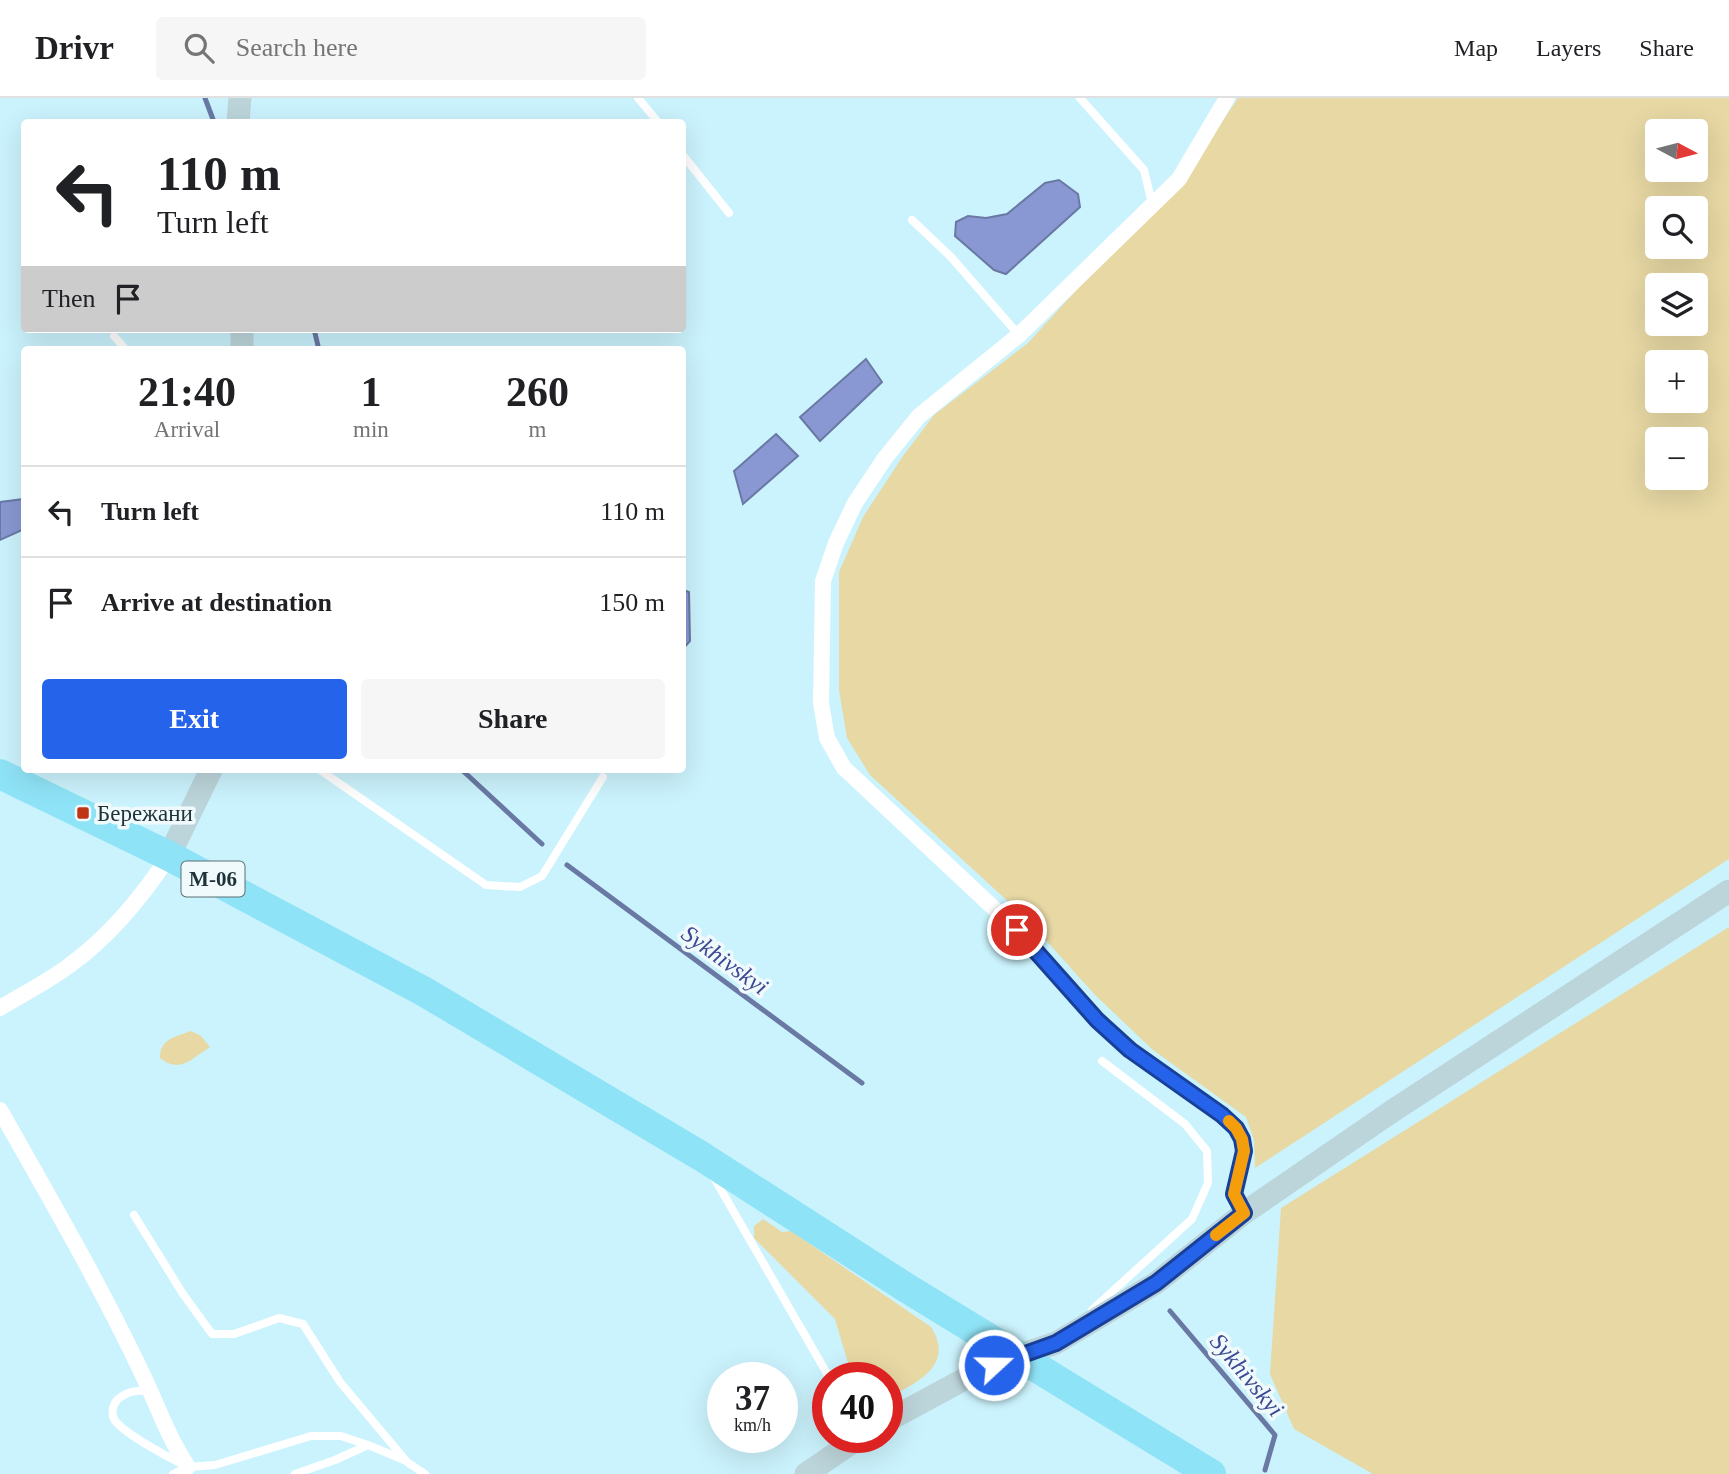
<!DOCTYPE html>
<meta charset="utf-8">
<style>
:root{--surface:#fff;--page:#f6f6f6;--text:#202124;--muted:#757577;--line:#e0e0e0;--accent:#2563eb}
body{margin:0;font-family:"Times New Roman",serif;background:var(--page);color:var(--text);height:100vh;display:flex;flex-direction:column;font-size:26px;white-space:nowrap}
*{box-sizing:border-box;margin:0}
p{font-size:23px;color:var(--muted)}
.icon{flex:none;width:38px;height:38px;fill:none;stroke:currentColor;stroke-width:2;stroke-linecap:round;stroke-linejoin:round}
.map{position:relative;flex:1;overflow:hidden}
.panel{position:absolute;left:21px;top:248px;width:665px;height:427px;display:flex;flex-direction:column;background:var(--surface);border-radius:7px;box-shadow:0 7px 28px #0002}
.panel>*{flex:none}
.guide{position:absolute;left:21px;top:21px;width:665px;height:214px;border-radius:7px;box-shadow:0 7px 28px #0002;background:#fff;color:var(--text);overflow:hidden}
.needle{width:46px;rotate:97deg}
.fabs{position:absolute;left:1645px;top:21px;display:grid;gap:14px}
.fabs a{display:grid;place-items:center;width:63px;height:63px;border-radius:7px;background:var(--surface);box-shadow:0 7px 28px #0002;font-size:35px}
.speed{position:absolute;left:707px;top:1264px;display:flex;gap:14px;font-size:35px;font-weight:700;text-align:center}
.speed>*{display:grid;place-content:center;width:91px;height:91px;border-radius:50%;background:var(--surface);box-shadow:0 7px 28px #0002;line-height:1}
.speed small{font-size:18px;font-weight:400}
.speed .limit{border:10px solid #d22;background:#fff;color:#111}
.pin{position:absolute;display:grid;place-items:center;width:60px;height:60px;color:#fff;margin:-30px;border:4px solid #fff;border-radius:50%;box-shadow:0 2px 7px #0007}
.me{position:absolute;width:77px;margin:-38px;rotate:69deg;stroke-linejoin:round;filter:drop-shadow(0 0 5px #0008)}
.turn{display:flex;align-items:center;gap:24px;height:147px;padding:0 21px;font-size:32px}
.turn .icon{width:91px;height:91px;stroke-width:2.5}
.turn b{display:block;font-size:49px;line-height:60px}
.then{display:flex;align-items:center;height:66px;padding:0 21px;background:#0003;gap:14px;font-size:26px}
.eta{display:flex;justify-content:space-evenly;align-items:center;height:119px;text-align:center}
.eta b{font-size:42px;font-weight:800;line-height:49px}
.cta{display:flex;gap:14px;margin-top:auto;padding:14px 21px}
.cta a{flex:1;height:80px;border-radius:7px;background:var(--accent);color:#fff;font-size:28px;font-weight:800;line-height:80px;text-align:center}
.cta a+a{background:var(--page);color:var(--text)}
ul{padding:0;list-style:none}
li{display:flex;align-items:center;gap:21px;height:91px;padding:0 21px;border-top:2px solid var(--line)}
li div{flex:1}
li b{display:block;font-size:26px}
li em{font-style:normal}
header{display:flex;align-items:center;gap:42px;box-sizing:border-box;height:98px;padding:0 35px;background:var(--surface);border-bottom:2px solid var(--line)}
header strong{font-size:33px}
nav{display:flex;gap:38px;margin-inline-start:auto;font-size:24px}
.search{width:490px;height:63px;background:var(--page);display:flex;align-items:center;gap:18px;box-sizing:border-box;padding:0 24px;border-radius:7px;color:var(--muted);font-size:26px}
.map>svg:first-child{display:block}
</style>
<header>
<strong>Drivr</strong>
<div class="search"><svg class="icon" aria-label="search" viewBox="0 0 24 24"><circle cx="10" cy="10" r="6"/><path d="M15 15l6 6"/></svg>Search here</div>
<nav><a>Map</a><a>Layers</a><a>Share</a></nav>
</header>
<div class="map">
<svg width="1729" height="1376" viewBox="0 0 1729 1376">
<rect width="100%" height="100%" fill="#cbf3fd"/>
<path fill="#e7d8a4" fill-rule="evenodd" d="M 1238,0 L 1729,0 L 1729,761 L 1255,1070 L 1254,1042 L 1246,1019 L 1153,952 L 1095,897 L 1025,819 L 870,677 L 847,640 L 839,592 L 839,474 L 863,419 L 903,358 L 934,317 L 1028,245 L 1092,175 L 1182,84 ZM 1657,33 L 1696,33 L 1696,72 L 1657,72 ZM 1657,110 L 1696,110 L 1696,149 L 1657,149 ZM 1657,187 L 1696,187 L 1696,226 L 1657,226 ZM 1657,264 L 1696,264 L 1696,303 L 1657,303 ZM 1657,341 L 1696,341 L 1696,380 L 1657,380 Z
M 1729,829 L 1729,1376 L 1373,1376 L 1294,1331 L 1270,1276 L 1281,1110 Z
M 191,933 L 201,938 L 210,949 C 191,961 180,976 160,960 C 160,940 176,939 191,933 Z
M 763,1121 L 782,1134 L 791,1133 L 931,1229 C 949,1257 933,1275 908,1289 C 901,1293 895,1297 887,1298 L 887,1279 L 852,1279 L 835,1221 L 754,1140 L 754,1128 Z"/>
<path fill="#8997d2" stroke="#6979a4" stroke-width="2" d="M 1059,82 L 1078,96 L 1080,109 L 1006,176 L 994,172 L 955,138 L 956,124 L 968,118 L 986,120 L 1007,116 L 1045,85 Z
M 866,261 L 882,284 L 820,343 L 800,319 Z
M 776,336 L 798,358 L 743,406 L 734,373 Z
M 24,401 L 24,431 L 0,442 L 0,404 Z
M 683,492 L 689,494 L 690,543 L 683,551 Z"/>
<g fill="none" stroke-linecap="round" stroke-linejoin="round">
<path stroke="#6979a4" stroke-width="5" d="M 205,0 L 214,24
M 314,231 L 319,252
M 462,672 L 542,746
M 567,767 L 862,985
M 1170,1213 L 1275,1337 L 1265,1372"/>
<path stroke="#fff" stroke-width="8" d="M 638,0 L 658,24
M 1080,0 L 1144,72 L 1152,105
M 682,56 L 729,115
M 912,122 L 951,159 L 1019,237
M 114,238 L 126,252
M 320,672 L 486,787 L 520,789 L 542,778 L 603,679
M 713,1078 L 829,1279
M 134,1117 L 183,1196 L 212,1236 L 234,1236 L 279,1220 L 303,1226 L 340,1284 L 407,1364 L 425,1376
M 1092,1212 L 1192,1121 L 1208,1085 L 1207,1053 L 1185,1026 L 1102,963
M 149,1293 C 137,1292 128,1293 118,1301 C 113,1306 111,1314 114,1321 C 121,1334 168,1359 182,1366
M 173,1376 L 188,1369 L 215,1367 L 311,1338 L 341,1338 L 368,1347 L 404,1362
M 295,1376 L 335,1362 L 368,1347"/>
<path stroke="#fff" stroke-width="16" d="M 1227,0 L 1179,81 L 1019,237 L 919,318 L 885,360 L 855,405 L 836,445 L 823,483 L 821,605 L 827,640 L 844,670 L 1017,832 L 1097,922 L 1130,952 L 1222,1017 L 1236,1030 L 1243,1041 L 1244,1053 L 1234,1095 L 1244,1115
M 0,910 C 23,896 49,883 70,867 C 110,838 142,799 169,758
M 0,1012 C 48,1097 97,1181 139,1269 C 156,1303 167,1338 188,1369"/>
<path stroke="#bcd5da" stroke-width="23" d="M 238,24 L 240,0
M 242,231 L 242,252
M 169,758 L 211,672
M 887,1323 L 972,1277 L 1017,1258 L 1056,1245 L 1156,1185 L 1244,1115 L 1391,1014 L 1729,793
M 806,1376 L 860,1339"/>
<path stroke="#8fe3f6" stroke-width="30" d="M 0,676 L 169,758 L 423,893 L 701,1058 L 905,1189 L 1211,1376"/>
</g>
<g fill="none" stroke-linecap="round" stroke-linejoin="round">
<g stroke="#184099" stroke-width="18">
<path id="route" d="M 994,1267 L 1056,1245 L 1156,1185 L 1244,1115 L 1234,1096 L 1244,1053 L 1242,1041 L 1236,1030 L 1222,1017 L 1130,952 L 1097,922 L 1017,832"/>
</g>
<use href="#route" stroke="#2563eb" stroke-width="12"/>
<path stroke="#f59e0b" stroke-width="12" d="M 1216,1137 L 1244,1115 L 1234,1096 L 1244,1053 L 1242,1041 L 1236,1030 L 1229,1023"/>
</g>
<rect fill="#be3414" stroke="#f0fafd" stroke-width="2.5" x="76" y="708" width="14" height="14" rx="3.5"/>
<g text-anchor="middle" dominant-baseline="central" stroke-width="7" stroke-linejoin="round" paint-order="stroke">
<rect fill="#f0fafd" stroke="#5d6e72" stroke-width="2" x="181.5" y="763.5" width="63" height="35" rx="5"/>
<g font-size="21" font-weight="bold" fill="#1e3237">
<text x="213" y="781">М-06</text>
</g>
<g font-size="23" fill="#1e3237" stroke="#f0fafd" text-anchor="start">
<text x="97" y="715">Бережани</text>
</g>
<g font-size="24" font-style="italic" fill="#3d4991" stroke="#f0fafd">
<text transform="translate(725 862) rotate(36)">Sykhivskyi</text>
<text transform="translate(1247 1277) rotate(50)">Sykhivskyi</text>
</g>
</g>
</svg>
<div class="fabs">
<a><svg class="needle" viewBox="-14 -14 28 28"><path d="M0-13l5 13h-10z" fill="#e53935"/><path d="M0 13l5-13h-10z" fill="#757577"/></svg></a>
<a><svg class="icon" aria-label="search" viewBox="0 0 24 24"><circle cx="10" cy="10" r="6"/><path d="M15 15l6 6"/></svg></a>
<a><svg class="icon" aria-label="layers" viewBox="0 0 24 24"><path d="M12 4l9 5-9 5-9-5zM3 14l9 5 9-5"/></svg></a>
<a>+</a>
<a>−</a>
</div>
<div class="speed"><div>37<small>km/h</small></div><div class="limit">40</div></div>
<div class="pin" style="left:1017px;top:832px;background:#d93025"><svg class="icon" aria-label="arrive" viewBox="0 0 24 24"><path d="M6 21V4h12l-3 4 3 4H6"/></svg></div>
<svg class="me" style="left:994px;top:1267px" viewBox="-20 -20 40 40"><circle r="17" fill="#2563eb" stroke="#fff" stroke-width="3"/><path d="M0-11L8 9 0 5-8 9z" fill="#fff"/></svg>
<div class="guide">
<div class="turn"><svg class="icon" aria-label="left" viewBox="0 0 24 24"><path d="M17 20v-9H6M10 6l-5 5 5 5"/></svg><div><b>110 m</b>Turn left</div></div>
<div class="then">Then<svg class="icon" aria-label="arrive" viewBox="0 0 24 24"><path d="M6 21V4h12l-3 4 3 4H6"/></svg></div>
</div>
<section class="panel">
<div class="eta">
<div><b>21:40</b><p>Arrival</p></div>
<div><b>1</b><p>min</p></div>
<div><b>260</b><p>m</p></div>
</div>
<ul>
<li><svg class="icon" aria-label="left" viewBox="0 0 24 24"><path d="M17 20v-9H6M10 6l-5 5 5 5"/></svg><div><b>Turn left</b></div><em>110 m</em></li>
<li><svg class="icon" aria-label="arrive" viewBox="0 0 24 24"><path d="M6 21V4h12l-3 4 3 4H6"/></svg><div><b>Arrive at destination</b></div><em>150 m</em></li>
</ul>
<div class="cta"><a>Exit</a><a>Share</a></div>
</section>
</div>
